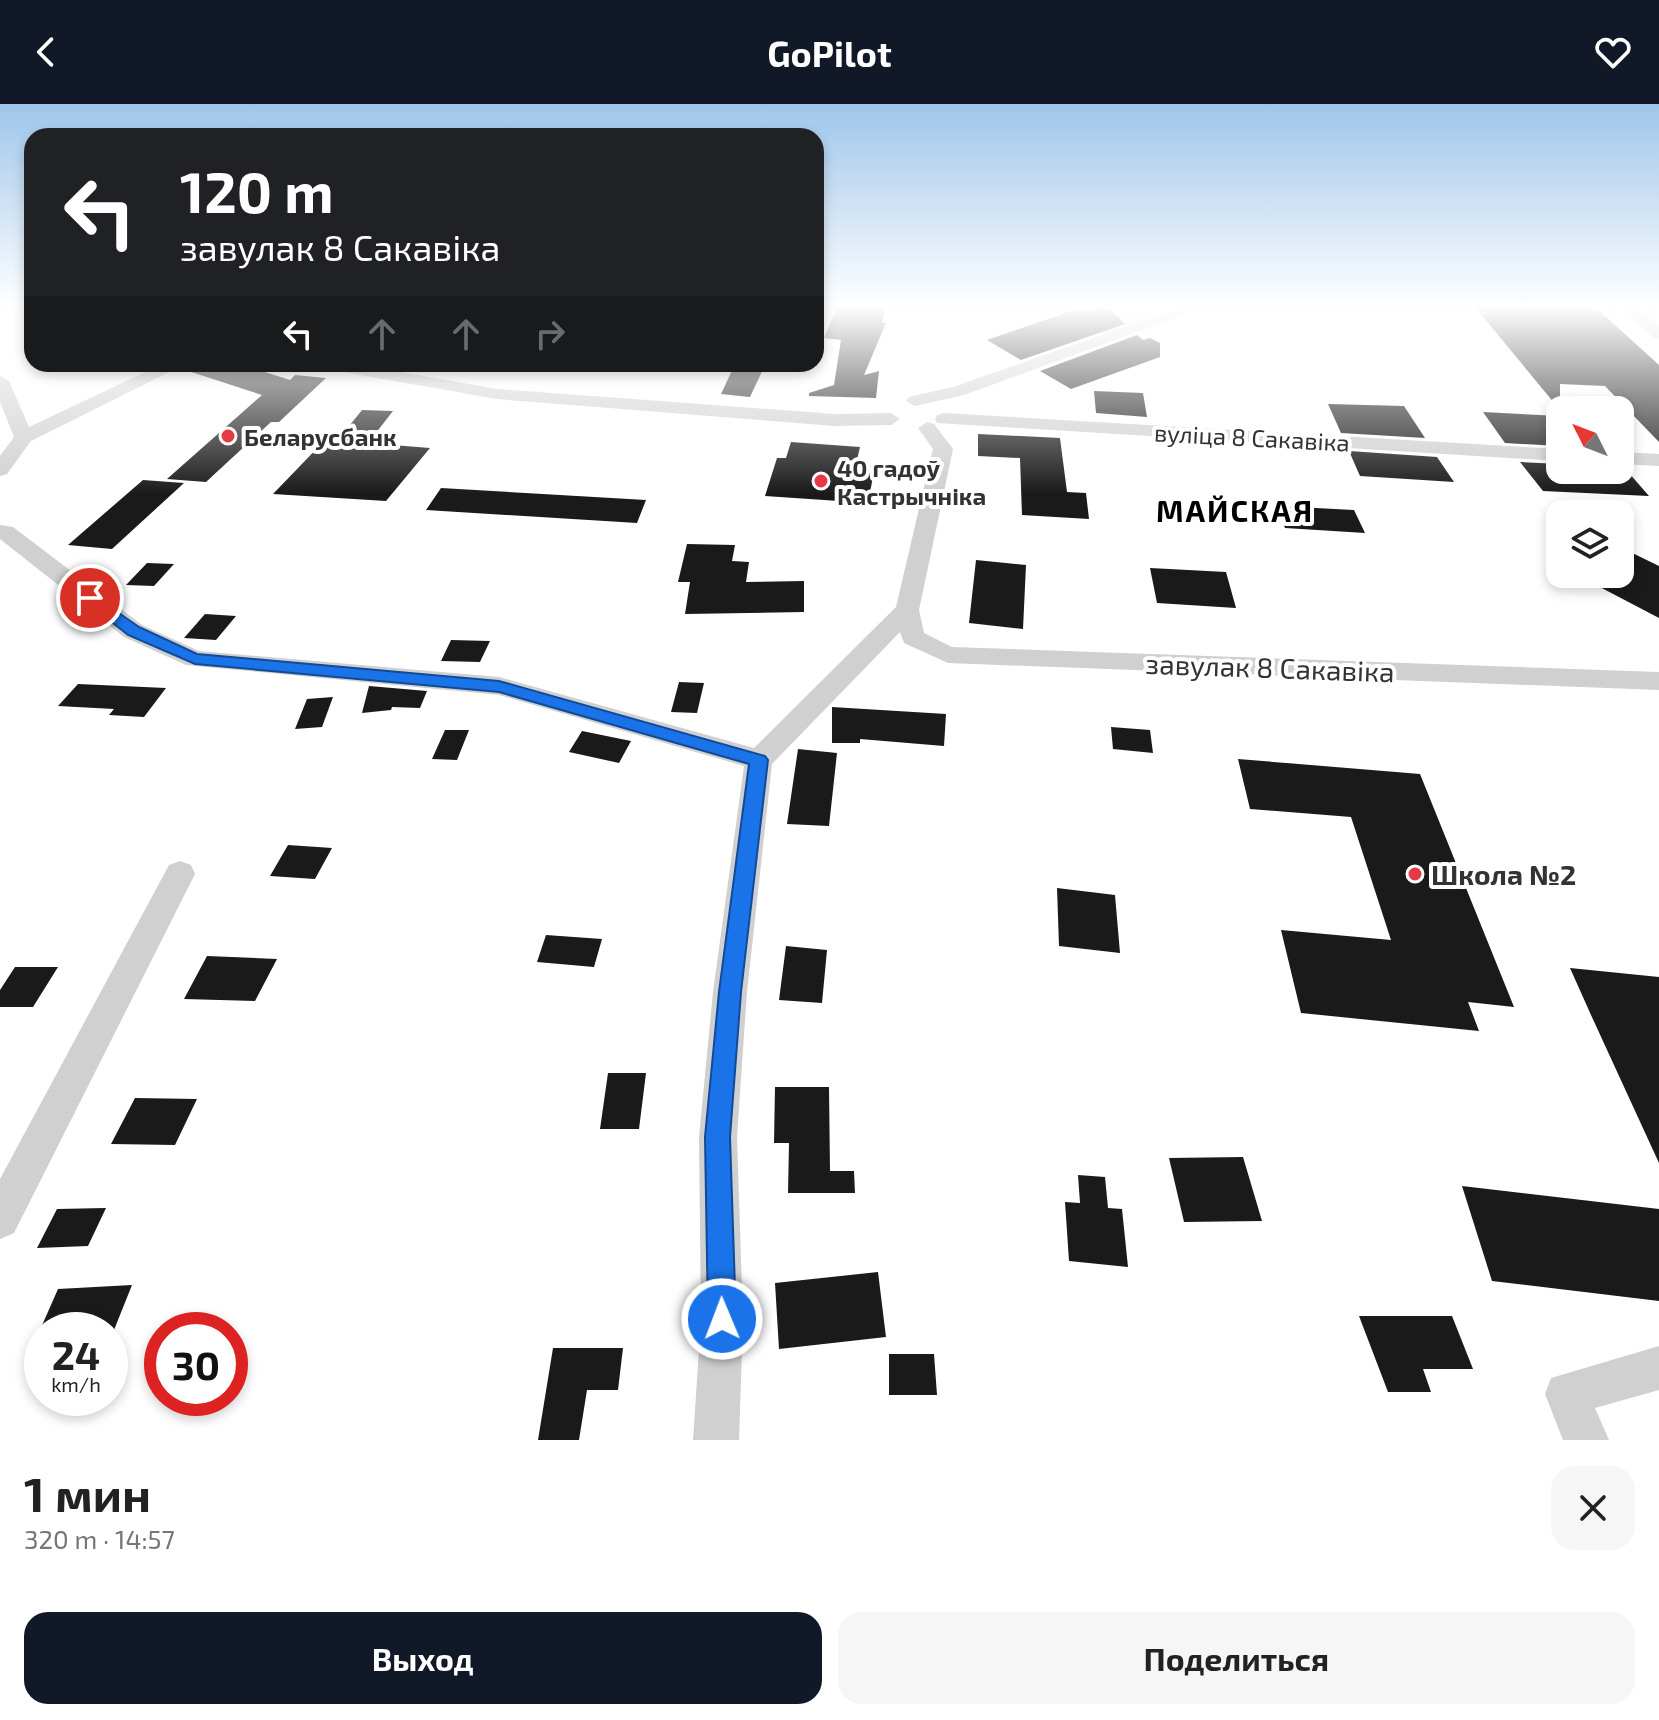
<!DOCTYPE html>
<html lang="ru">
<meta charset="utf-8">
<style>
:root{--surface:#fff;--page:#f6f6f6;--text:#222;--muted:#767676;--accent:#111827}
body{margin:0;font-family:"Exo 2",sans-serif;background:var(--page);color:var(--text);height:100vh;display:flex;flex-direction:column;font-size:30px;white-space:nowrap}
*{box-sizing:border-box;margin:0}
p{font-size:26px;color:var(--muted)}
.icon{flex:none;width:44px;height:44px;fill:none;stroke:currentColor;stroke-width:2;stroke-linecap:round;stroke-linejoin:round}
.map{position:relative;height:1336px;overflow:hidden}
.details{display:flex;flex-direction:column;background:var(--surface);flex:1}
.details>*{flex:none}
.guide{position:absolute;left:24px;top:24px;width:800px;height:244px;border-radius:24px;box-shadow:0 4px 12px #0003;background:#202124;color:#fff;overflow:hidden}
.needle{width:52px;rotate:312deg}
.fabs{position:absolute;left:1546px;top:292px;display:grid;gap:16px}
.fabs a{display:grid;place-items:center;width:88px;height:88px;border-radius:16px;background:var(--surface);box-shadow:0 4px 12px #0003;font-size:40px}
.speed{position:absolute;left:24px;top:1208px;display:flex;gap:16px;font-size:40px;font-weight:700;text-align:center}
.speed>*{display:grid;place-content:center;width:104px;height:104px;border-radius:50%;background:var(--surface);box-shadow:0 4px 12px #0003;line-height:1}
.speed small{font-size:20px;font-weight:400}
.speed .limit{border:12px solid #d22;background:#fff;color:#111}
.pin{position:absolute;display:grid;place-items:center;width:68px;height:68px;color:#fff;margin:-34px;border:4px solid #fff;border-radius:50%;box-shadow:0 2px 8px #0007}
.me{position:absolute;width:88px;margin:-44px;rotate:359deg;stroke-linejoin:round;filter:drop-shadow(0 0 6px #0008)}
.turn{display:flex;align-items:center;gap:28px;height:168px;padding:0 24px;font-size:36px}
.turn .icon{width:104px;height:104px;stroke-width:2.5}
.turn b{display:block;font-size:56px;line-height:68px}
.lanes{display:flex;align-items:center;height:76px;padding:0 24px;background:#0003;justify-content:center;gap:40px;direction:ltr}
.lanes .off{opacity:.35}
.round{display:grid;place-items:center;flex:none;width:84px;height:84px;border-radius:24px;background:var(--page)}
.overview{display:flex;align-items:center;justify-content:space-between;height:136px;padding:0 24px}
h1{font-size:48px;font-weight:700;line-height:60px}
.cta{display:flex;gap:16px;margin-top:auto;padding:16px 24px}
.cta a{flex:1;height:92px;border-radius:24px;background:var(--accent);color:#fff;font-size:32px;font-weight:700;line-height:92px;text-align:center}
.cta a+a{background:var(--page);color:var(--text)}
header{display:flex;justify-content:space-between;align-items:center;height:104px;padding:0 24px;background:var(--accent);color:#fff;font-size:36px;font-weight:700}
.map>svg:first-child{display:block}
</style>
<header><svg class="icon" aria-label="back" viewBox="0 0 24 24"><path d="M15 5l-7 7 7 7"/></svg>GoPilot<svg class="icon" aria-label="heart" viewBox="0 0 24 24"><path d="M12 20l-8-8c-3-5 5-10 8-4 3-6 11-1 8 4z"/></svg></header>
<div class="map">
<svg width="1659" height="1336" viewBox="0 0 1659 1336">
<rect width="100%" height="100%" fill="#fff"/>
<path fill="#e6ecdf" d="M 1121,203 L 1180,203 L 1109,229 L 1093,227 L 1084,218 L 1129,212 Z"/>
<path fill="#1a1a1a" d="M 837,203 L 886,203 L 882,219 L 886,219 L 864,271 L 879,267 L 876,294 L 809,292 L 809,289 L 834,281 L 841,236 L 824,234 Z
M 1108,203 L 1125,220 L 1021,256 L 987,236 L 1071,207 Z
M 1475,203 L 1595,203 L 1659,261 L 1659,338 L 1605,282 L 1560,280 L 1560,306 Z
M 1137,231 L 1143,236 L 1150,234 L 1160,239 L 1160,253 L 1071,285 L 1040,267 Z
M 188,260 L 240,260 L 290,276 L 295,271 L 326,274 L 279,318 L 271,318 L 206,378 L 167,375 L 262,291 L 182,265 Z
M 735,260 L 765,261 L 750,293 L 721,290 Z
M 1094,287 L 1143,289 L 1147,313 L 1096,309 Z
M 1328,300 L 1404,302 L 1425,334 L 1341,329 Z
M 362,306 L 393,307 L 368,339 L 430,344 L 386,397 L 273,390 L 325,336 L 337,337 Z
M 1483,308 L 1560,312 L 1560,342 L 1505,339 Z
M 978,330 L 1060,334 L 1067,388 L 1086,389 L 1089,415 L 1022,411 L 1020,354 L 978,352 Z
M 791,338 L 860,343 L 856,360 L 875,362 L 868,399 L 765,392 L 777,354 L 786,354 Z
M 1349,347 L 1437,353 L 1454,378 L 1360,372 Z
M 1520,358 L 1560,360 L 1560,366 L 1629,369 L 1649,392 L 1543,387 Z
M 143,376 L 184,379 L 112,445 L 68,441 Z
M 441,384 L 646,396 L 637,419 L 426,406 Z
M 1277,402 L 1354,406 L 1365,429 L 1285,424 Z
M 687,440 L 735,441 L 732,457 L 749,458 L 746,478 L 804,477 L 804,508 L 685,510 L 690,478 L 678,478 Z
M 1620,443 L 1659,462 L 1659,514 L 1575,470 L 1620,470 Z
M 976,456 L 1026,461 L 1023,525 L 969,519 Z
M 147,459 L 174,460 L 154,482 L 126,481 Z
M 1150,464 L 1226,468 L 1236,504 L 1157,499 Z
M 205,510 L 236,512 L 216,536 L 184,534 Z
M 451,536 L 490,537 L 480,558 L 441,557 Z
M 679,578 L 704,579 L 697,609 L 671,608 Z
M 78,580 L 166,584 L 144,613 L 109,611 L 114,605 L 58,602 Z
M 369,582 L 427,587 L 420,604 L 392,603 L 391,606 L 362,609 Z
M 333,593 L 322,623 L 295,625 L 307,595 Z
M 832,603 L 946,610 L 944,642 L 860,635 L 860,639 L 832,639 Z
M 1111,623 L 1150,626 L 1153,649 L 1113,645 Z
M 445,626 L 469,626 L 457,656 L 432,655 Z
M 582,627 L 631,637 L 619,659 L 569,648 Z
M 798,645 L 837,649 L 829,722 L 787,720 Z
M 1238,655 L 1420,670 L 1514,903 L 1468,898 L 1479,927 L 1301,909 L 1281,826 L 1391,836 L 1351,713 L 1250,705 Z
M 288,741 L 332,744 L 315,775 L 270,772 Z
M 1057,784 L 1115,791 L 1120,849 L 1059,842 Z
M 546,831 L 602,835 L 594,863 L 537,858 Z
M 786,842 L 827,846 L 822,899 L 779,896 Z
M 207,852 L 277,855 L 255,897 L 184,895 Z
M 15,863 L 58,863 L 33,903 L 0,903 L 0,886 Z
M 1570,864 L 1659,873 L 1659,1059 L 1591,911 Z
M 608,969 L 646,969 L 639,1025 L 600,1025 Z
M 775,983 L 829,983 L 830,1067 L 854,1067 L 855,1089 L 788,1089 L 789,1039 L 774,1039 Z
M 135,994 L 197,995 L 175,1041 L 111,1040 Z
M 1243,1053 L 1262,1117 L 1184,1118 L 1169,1054 Z
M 1078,1071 L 1105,1073 L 1108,1104 L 1122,1105 L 1128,1163 L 1069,1157 L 1065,1098 L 1080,1099 Z
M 1462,1082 L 1659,1105 L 1659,1197 L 1492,1177 Z
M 106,1104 L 88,1142 L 37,1144 L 57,1105 Z
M 878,1168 L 886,1233 L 779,1245 L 775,1179 Z
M 132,1181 L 114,1226 L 40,1226 L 58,1185 Z
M 1359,1212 L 1452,1212 L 1473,1265 L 1423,1265 L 1431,1288 L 1388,1288 Z
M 553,1244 L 623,1244 L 618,1286 L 587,1286 L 579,1336 L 538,1336 Z
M 889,1250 L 934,1250 L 937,1291 L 889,1291 Z"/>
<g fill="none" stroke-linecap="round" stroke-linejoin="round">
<path fill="#d0d0d0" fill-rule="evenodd" d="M 1182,203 L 1205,203 L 964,291 L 915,302 L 906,297 L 909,293 L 953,283 Z
M 1618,203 L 1636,203 L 1659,222 L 1659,235 L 1653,233 Z
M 162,260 L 185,260 L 31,337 L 7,370 L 0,372 L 0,352 L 14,333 L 0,298 L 0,272 L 9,277 L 29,323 Z
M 317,260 L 356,260 L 497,285 L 835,310 L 891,309 L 900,315 L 891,321 L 835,322 L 497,295 L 326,265 Z
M 944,309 L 1560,345 L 1560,357 L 937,319 L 935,315 L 937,311 Z
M 927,318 L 934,320 L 953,345 L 919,506 L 924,529 L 952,543 L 1659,568 L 1659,586 L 948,559 L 904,539 L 900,528 L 772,660 L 747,888 L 737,1033 L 743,1215 L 739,1336 L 693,1336 L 701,1215 L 699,1033 L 713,888 L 744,662 L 499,591 L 186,561 L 124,533 L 0,435 L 0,421 L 13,423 L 142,521 L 199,547 L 499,573 L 754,644 L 896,503 L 933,345 L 918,324 Z
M 1620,348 L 1659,350 L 1659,362 L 1620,360 Z
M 180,757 L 191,761 L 195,770 L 14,1129 L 0,1135 L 0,1075 L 169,761 Z
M 1659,1242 L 1659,1286 L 1595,1304 L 1609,1336 L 1563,1336 L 1545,1290 L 1551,1274 Z"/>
</g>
<linearGradient id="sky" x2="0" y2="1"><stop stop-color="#9ec6ea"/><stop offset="0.52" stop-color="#fff"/><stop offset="1" stop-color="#fff" stop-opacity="0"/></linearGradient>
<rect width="1659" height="390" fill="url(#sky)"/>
<path fill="#1a73e8" stroke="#114b97" stroke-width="2" d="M 90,489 L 139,523 L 197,550 L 499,577 L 765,652 L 768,656 L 741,888 L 730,1033 L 736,1215 L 732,1225 L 722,1229 L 712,1225 L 708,1215 L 705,1033 L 719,888 L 749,660 L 499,588 L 195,560 L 128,531 L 85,497 L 85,490 Z"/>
<g fill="#e63946" stroke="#fff" stroke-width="3">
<circle cx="228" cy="332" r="8"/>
<circle cx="821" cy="377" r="8"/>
<circle cx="1415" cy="770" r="8"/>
</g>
<g text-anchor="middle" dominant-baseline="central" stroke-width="8" stroke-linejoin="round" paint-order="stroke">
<g font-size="24" font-weight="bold" fill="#333" stroke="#fff" text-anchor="start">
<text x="244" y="332">Беларусбанк</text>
<text x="837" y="363">40 гадоў<tspan x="837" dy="28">Кастрычніка</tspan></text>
</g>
<g font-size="24" fill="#333" stroke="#fff">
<text transform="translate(1252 333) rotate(3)">вуліца 8 Сакавіка</text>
</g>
<g font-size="28" fill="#333" stroke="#fff">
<text transform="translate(1270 563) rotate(2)">завулак 8 Сакавіка</text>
</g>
<g font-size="28" font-weight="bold" fill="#333" stroke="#fff" text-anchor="start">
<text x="1431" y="770">Школа №2</text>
</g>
<g font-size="30" font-weight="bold" letter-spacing="2" fill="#000" stroke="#fff">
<text x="1235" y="406">МАЙСКАЯ</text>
</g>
</g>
</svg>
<div class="fabs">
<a><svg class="needle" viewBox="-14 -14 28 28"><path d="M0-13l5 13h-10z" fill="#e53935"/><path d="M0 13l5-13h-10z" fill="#767676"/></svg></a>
<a><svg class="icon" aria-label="layers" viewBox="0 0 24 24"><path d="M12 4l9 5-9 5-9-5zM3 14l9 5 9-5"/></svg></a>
</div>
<div class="speed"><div>24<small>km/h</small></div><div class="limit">30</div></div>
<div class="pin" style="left:90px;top:494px;background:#d93025"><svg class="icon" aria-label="arrive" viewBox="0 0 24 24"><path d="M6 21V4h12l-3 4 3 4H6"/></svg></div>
<svg class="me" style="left:722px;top:1215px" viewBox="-20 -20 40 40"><circle r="17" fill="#1a73e8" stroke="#fff" stroke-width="3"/><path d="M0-11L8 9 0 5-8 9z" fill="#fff"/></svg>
<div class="guide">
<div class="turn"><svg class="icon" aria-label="left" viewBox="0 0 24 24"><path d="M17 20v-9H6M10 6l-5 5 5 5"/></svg><div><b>120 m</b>завулак 8 Сакавіка</div></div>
<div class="lanes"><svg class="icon" aria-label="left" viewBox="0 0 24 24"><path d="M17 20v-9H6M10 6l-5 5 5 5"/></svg><svg class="icon off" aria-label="ahead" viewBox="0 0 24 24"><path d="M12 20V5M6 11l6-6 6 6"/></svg><svg class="icon off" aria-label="ahead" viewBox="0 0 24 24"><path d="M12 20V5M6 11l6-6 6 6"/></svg><svg class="icon off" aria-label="right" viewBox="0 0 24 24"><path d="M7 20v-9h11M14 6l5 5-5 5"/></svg></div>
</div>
</div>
<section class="details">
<div class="overview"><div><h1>1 мин</h1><p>320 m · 14:57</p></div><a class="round"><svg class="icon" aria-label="close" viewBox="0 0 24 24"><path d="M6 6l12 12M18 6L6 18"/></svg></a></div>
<div class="cta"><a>Выход</a><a>Поделиться</a></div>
</section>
